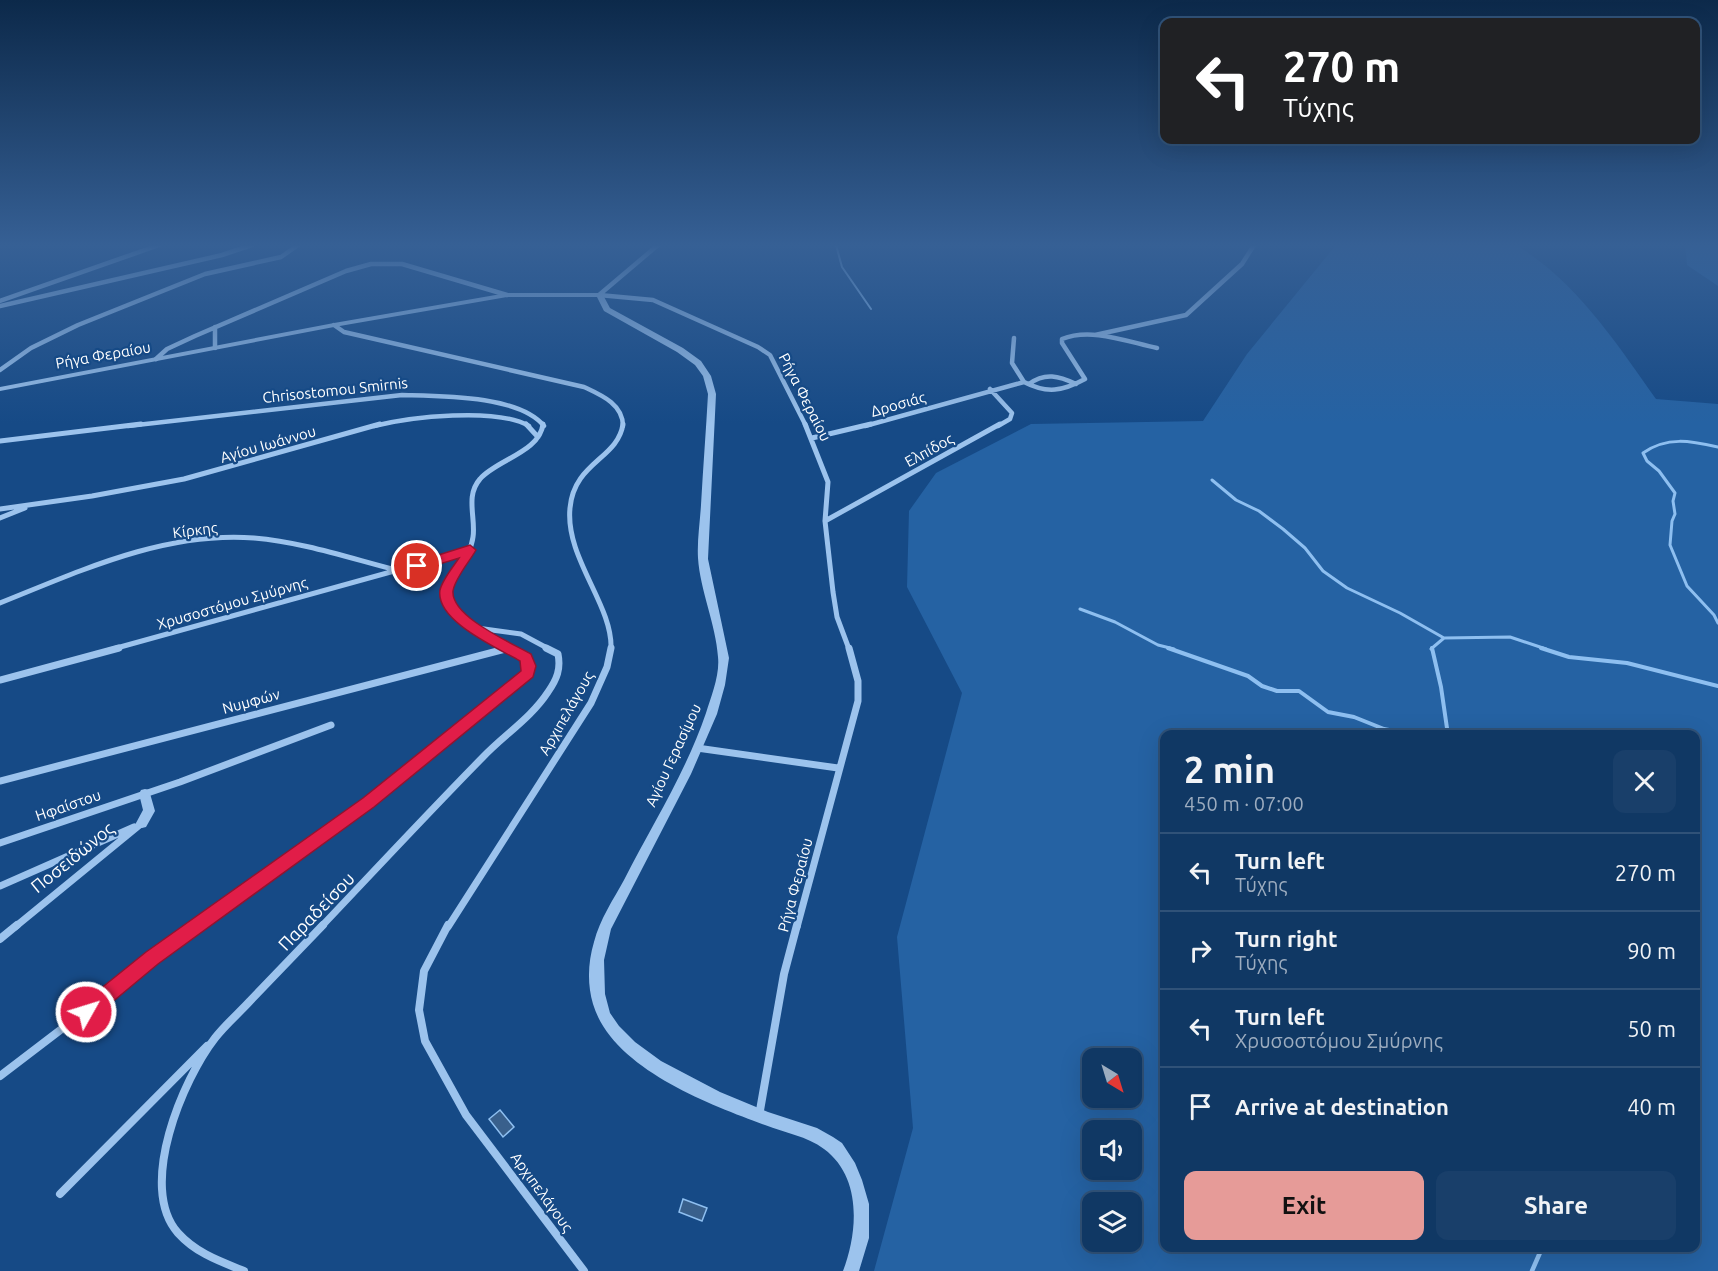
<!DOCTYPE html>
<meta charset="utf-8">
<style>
:root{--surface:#103864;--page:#193f6a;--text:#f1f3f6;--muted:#9cacbf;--line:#305278;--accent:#e69b98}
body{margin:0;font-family:Ubuntu,sans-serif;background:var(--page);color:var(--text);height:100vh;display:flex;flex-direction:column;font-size:22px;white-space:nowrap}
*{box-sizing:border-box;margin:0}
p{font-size:20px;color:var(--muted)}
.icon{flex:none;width:33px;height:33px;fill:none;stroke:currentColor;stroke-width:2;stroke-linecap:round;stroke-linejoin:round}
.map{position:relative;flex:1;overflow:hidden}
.drawer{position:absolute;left:1160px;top:730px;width:540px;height:522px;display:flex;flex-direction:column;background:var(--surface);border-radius:12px;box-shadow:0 6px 24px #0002,0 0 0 2px var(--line)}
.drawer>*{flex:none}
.hud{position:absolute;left:1160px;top:18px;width:540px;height:126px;border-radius:12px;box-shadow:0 6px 24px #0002,0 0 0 2px var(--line);background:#202124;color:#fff;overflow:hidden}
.needle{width:39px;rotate:142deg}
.tools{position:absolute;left:1082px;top:1048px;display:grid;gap:12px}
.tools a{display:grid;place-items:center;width:60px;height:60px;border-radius:12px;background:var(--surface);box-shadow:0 6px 24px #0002,0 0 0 2px var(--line);font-size:30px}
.pin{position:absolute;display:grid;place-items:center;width:51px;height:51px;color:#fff;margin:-26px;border:3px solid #fff;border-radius:50%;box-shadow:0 2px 6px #0007}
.me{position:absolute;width:66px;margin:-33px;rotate:51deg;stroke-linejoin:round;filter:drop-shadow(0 0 4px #0008)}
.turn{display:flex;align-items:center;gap:21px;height:126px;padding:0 24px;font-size:27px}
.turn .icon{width:78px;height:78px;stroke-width:2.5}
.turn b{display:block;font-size:42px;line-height:51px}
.round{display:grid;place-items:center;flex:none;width:63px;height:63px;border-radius:12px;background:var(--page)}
.head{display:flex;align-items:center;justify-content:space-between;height:102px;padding:0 24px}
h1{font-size:36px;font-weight:700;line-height:45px}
.action{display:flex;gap:12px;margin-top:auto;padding:12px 24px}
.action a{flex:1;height:69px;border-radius:12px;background:var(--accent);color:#111;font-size:24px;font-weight:700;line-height:69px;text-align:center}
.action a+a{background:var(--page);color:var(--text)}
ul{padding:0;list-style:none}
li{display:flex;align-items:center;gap:18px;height:78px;padding:0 24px;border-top:2px solid var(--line)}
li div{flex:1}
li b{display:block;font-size:22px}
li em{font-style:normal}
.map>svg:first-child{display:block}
</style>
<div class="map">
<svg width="1718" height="1271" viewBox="0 0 1718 1271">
<rect width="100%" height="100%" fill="#164a86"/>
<path fill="#2562a3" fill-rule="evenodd" d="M 1336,245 L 1516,245 C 1576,281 1617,344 1656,399 L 1718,404 L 1718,1271 L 874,1271 L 913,1128 L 897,937 L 962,693 L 907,587 L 909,511 L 936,473 L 1031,424 L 1203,421 L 1247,354 ZM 1164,735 L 1695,735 L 1695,1248 L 1164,1248 ZM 1092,1059 L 1131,1059 L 1131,1098 L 1092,1098 ZM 1092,1131 L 1131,1131 L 1131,1170 L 1092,1170 ZM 1092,1203 L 1131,1203 L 1131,1242 L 1092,1242 Z
M 1685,245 L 1718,245 L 1718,286 L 1687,265 Z"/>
<path fill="#39608c" stroke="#8ebff0" stroke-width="1.5" d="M 500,1110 L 514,1127 L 503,1137 L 489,1119 Z
M 683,1199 L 707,1208 L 702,1221 L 679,1212 Z"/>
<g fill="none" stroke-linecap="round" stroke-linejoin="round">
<path stroke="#8ebff0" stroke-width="2" d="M 836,245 L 842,267 L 871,309"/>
<path stroke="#8ebff0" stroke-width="3" d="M 1718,447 C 1691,441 1667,436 1643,453 L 1647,461 L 1659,471 L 1675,493 L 1673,501 L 1675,514 L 1672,521 L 1670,545 L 1687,586 L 1714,615 L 1718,623
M 1212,480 L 1236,500 L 1259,511 L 1283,529 L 1305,548 L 1323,571 L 1347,588 L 1400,613 L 1444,638 L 1510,637 L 1546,649
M 1080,609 L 1115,622 L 1158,645 L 1174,649
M 1431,649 L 1444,638"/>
<path stroke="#8ebff0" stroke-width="4" d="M 1168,648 L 1248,676 L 1262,686 L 1277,691 L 1299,691 L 1328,712 L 1354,717 L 1384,729 L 1414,735
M 1432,648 L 1441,687 L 1448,735
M 1541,648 L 1569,657 L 1627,663 L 1718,686"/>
<path stroke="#8ebff0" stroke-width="4.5" d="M 1532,1271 L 1542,1248"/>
<path stroke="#9cc3ed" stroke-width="4.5" d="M 599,295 L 653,300 L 758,347 L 770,355 L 806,426
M 599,295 L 658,245
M 0,301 L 159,245
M 0,306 L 222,255 L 252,245
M 334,325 L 344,332 L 584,387 C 601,395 623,404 623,426
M 215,327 L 215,348
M 1095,335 L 1186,315 L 1242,264 L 1254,245
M 1014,338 L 1012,363 L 1024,382
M 156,359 L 167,349 L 195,336 L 346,271 L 371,264 L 402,264 L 507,295
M 0,370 L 31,348 L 78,325 L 205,274 L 281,257 L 298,245
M 1029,384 C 1045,372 1059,376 1076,384
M 990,389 L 1012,413 L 1010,419 L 998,426
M 128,426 L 402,395 C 440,396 519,395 544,426
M 374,426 C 410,417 496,407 529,426
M 865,426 L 1024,382 C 1047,394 1063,391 1085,379 L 1062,343 L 1062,339 C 1091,327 1128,342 1157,348"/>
<path stroke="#9cc3ed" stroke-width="5" d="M 526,424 L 538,437
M 805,424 L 828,482 L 825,521 L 833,592 L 837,617 L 849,649
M 812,438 L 871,424
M 0,441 L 141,424
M 0,509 L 92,496 L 184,479 L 380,424
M 0,518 L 25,508
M 825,521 L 1000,424
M 0,603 C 80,571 165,531 254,538 C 302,542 349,558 396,570
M 477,628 L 521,634 L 549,649
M 113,649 L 470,550
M 505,649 L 509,648
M 511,649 C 490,638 434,612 450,582 C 458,567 471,554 473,537 C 476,518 465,496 480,479 C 496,460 540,452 543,424
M 611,649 C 613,605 565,558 570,508 C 574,462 618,459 623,424"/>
<path stroke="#9cc3ed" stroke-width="7" d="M 0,680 L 119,648
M 697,748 L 838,768
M 0,781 L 509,648
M 0,843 L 180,782 L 331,725
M 0,886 L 134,827
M 15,927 L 142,823
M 196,927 L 368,803 L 528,673 L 527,657 L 508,648
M 321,927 C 375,870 428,813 483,757 C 504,735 531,718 548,692 C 557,679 561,669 558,654 L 546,648
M 448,927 L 591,703 L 607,667 L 611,648
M 797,927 L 858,701 L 858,681 L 849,648"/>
<path stroke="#9cc3ed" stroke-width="8" d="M 448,925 L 424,971 L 419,1010 L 425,1041 L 466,1115 L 584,1271
M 0,939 L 17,925
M 0,1076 L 198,925
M 759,1116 L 784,974 L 797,925
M 60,1194 L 207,1046
M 244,1271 C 219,1261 196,1253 178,1233 C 137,1187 183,1079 215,1038 C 225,1025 239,1013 250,1001 C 274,976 298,951 323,925"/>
<path fill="#9cc3ed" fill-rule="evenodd" d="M 507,293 L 602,293 L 610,308 L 683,348 L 701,361 L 711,376 L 716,394 L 708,559 L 729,658 L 725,685 L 717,714 L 691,774 L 611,929 L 604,960 L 605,994 L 610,1013 L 619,1026 L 635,1042 L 661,1061 L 720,1092 L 768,1112 L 817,1128 L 833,1137 L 842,1143 L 855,1163 L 862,1180 L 869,1204 L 869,1238 L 859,1271 L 843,1271 C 858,1232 862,1177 824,1149 C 807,1136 785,1133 765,1125 C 708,1104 612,1068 593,1004 C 587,984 588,962 594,942 C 600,919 613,900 624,880 C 652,825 686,772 706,713 C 711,697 720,675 718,657 C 716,625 700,590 698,558 C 697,541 700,522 701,505 C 703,468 706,431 708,394 L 703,376 L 695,365 L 677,352 L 604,311 L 597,297 L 507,297 L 334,327 L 0,391 L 0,387 L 334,323 Z
M 145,789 L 149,790 L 155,811 L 146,827 L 142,828 L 138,827 L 136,823 L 143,810 L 139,794 L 141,790 Z"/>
</g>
<linearGradient id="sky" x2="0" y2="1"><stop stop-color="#0c294a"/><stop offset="0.58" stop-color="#366095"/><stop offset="1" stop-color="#366095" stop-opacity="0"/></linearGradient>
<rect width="1718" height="423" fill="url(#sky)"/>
<path fill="#e11d48" stroke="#92132f" stroke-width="1.5" d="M 470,545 L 476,550 C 470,561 455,578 453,591 C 451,617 512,643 531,654 L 536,666 L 533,677 L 374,807 L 158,964 L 92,1019 L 86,1021 L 79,1019 L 76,1012 L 79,1006 L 146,952 L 363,798 L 521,671 L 520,661 C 498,648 435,621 440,590 C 442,580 453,567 459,558 L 417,571 L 411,566 L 413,563 Z"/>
<g text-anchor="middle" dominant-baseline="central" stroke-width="4.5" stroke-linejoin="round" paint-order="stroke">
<g font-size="15" fill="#fff" stroke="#164a86">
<text transform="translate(103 355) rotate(-10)">Ρήγα Φεραίου</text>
<text transform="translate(335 390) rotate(-6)">Chrisostomou Smirnis</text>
<text transform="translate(805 397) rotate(63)">Ρήγα Φεραίου</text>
<text transform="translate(898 404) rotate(-16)">Δροσιάς</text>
<text transform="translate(268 444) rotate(-16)">Αγίου Ιωάννου</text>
<text transform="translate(929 450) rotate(-29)">Ελπίδος</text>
<text transform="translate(195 530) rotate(-7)">Κίρκης</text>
<text transform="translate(232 603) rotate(-16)">Χρυσοστόμου Σμύρνης</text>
<text transform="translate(251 701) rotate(-15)">Νυμφών</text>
<text transform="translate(566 713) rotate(-60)">Αρχιπελάγους</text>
<text transform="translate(673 755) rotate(-65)">Αγίου Γερασίμου</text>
<text transform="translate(68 805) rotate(-19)">Ηφαίστου</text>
<text transform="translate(795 885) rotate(-75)">Ρήγα Φεραίου</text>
<text transform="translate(542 1192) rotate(54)">Αρχιπελάγους</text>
</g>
<g font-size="18" fill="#fff" stroke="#164a86">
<text transform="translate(72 857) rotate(-39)">Ποσειδώνος</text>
<text transform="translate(316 911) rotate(-46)">Παραδείσου</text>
</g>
</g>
</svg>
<div class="tools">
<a><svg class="needle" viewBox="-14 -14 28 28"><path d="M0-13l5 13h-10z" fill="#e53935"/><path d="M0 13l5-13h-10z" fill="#9cacbf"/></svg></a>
<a><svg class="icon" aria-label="sound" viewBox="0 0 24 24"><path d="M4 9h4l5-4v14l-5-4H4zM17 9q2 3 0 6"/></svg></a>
<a><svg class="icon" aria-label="layers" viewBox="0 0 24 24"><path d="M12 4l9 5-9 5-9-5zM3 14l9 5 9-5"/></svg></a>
</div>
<div class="pin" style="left:417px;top:566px;background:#d93025"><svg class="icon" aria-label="arrive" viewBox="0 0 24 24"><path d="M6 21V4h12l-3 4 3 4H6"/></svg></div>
<svg class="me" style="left:86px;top:1012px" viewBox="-20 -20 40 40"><circle r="17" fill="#e11d48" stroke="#fff" stroke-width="3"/><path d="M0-11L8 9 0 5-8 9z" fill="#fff"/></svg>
<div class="hud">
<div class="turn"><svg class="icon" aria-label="left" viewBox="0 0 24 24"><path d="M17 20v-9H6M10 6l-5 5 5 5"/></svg><div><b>270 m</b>Τύχης</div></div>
</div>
<section class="drawer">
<div class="head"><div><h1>2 min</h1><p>450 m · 07:00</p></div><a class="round"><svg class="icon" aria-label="close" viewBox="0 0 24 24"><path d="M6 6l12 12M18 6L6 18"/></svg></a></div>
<ul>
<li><svg class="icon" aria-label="left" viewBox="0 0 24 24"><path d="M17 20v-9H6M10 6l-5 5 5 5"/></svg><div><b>Turn left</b><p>Τύχης</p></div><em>270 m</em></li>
<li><svg class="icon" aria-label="right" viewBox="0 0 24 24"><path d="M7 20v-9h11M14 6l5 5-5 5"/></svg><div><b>Turn right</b><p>Τύχης</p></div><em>90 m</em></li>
<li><svg class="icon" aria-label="left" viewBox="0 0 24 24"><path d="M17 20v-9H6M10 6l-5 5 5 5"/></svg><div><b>Turn left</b><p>Χρυσοστόμου Σμύρνης</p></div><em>50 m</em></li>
<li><svg class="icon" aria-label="arrive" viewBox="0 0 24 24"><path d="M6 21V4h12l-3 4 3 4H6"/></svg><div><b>Arrive at destination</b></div><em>40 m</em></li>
</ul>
<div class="action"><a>Exit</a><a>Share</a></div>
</section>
</div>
